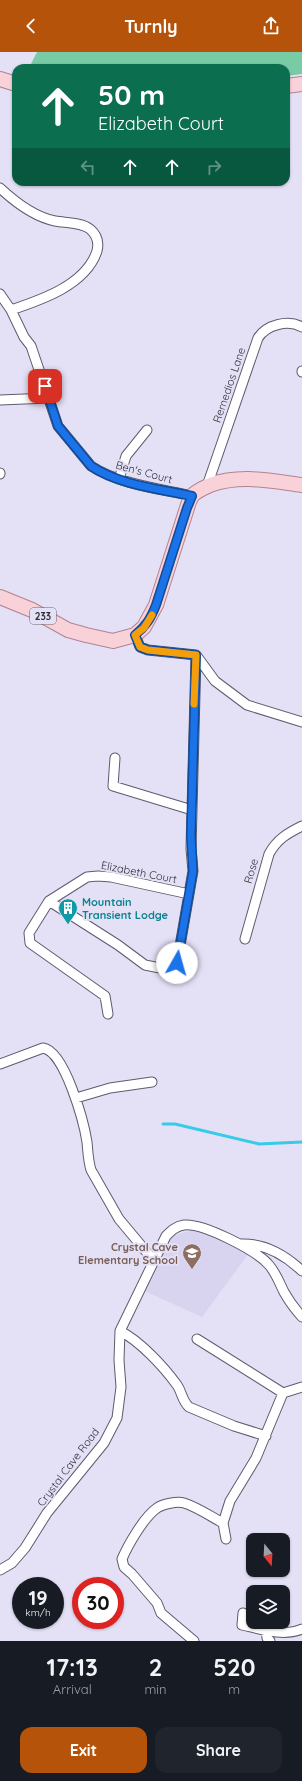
<!DOCTYPE html>
<style>
:root{--surface:#171b24;--page:#20242c;--text:#f1f3f6;--muted:#9ea1a6;--accent:#b45309}
body{margin:0;font-family:Quicksand,sans-serif;background:var(--page);color:var(--text);height:100vh;display:flex;flex-direction:column;font-size:15px;white-space:nowrap}
*{box-sizing:border-box;margin:0}
p{font-size:13px;color:var(--muted)}
.icon{flex:none;width:22px;height:22px;fill:none;stroke:currentColor;stroke-width:2;stroke-linecap:round;stroke-linejoin:round}
.map{position:relative;height:1589px;overflow:hidden}
.panel{display:flex;flex-direction:column;background:var(--surface);flex:1}
.panel>*{flex:none}
.banner{position:absolute;left:12px;top:12px;width:278px;height:122px;border-radius:12px;box-shadow:0 1px 3px #0004;background:#0b6e4f;color:#fff;overflow:hidden}
.needle{width:26px;rotate:162deg}
.controls{position:absolute;left:246px;top:1481px;display:grid;gap:8px}
.controls a{display:grid;place-items:center;width:44px;height:44px;border-radius:8px;background:var(--surface);box-shadow:0 1px 3px #0004;font-size:20px}
.speed{position:absolute;left:12px;top:1525px;display:flex;gap:8px;font-size:20px;font-weight:700;text-align:center}
.speed>*{display:grid;place-content:center;width:52px;height:52px;border-radius:50%;background:var(--surface);box-shadow:0 1px 3px #0004;line-height:1}
.speed small{font-size:10px;font-weight:400}
.speed .limit{border:6px solid #d22;background:#fff;color:#111}
.pin{position:absolute;display:grid;place-items:center;width:34px;height:34px;color:#fff;margin:-17px;border-radius:8px;box-shadow:0 2px 6px #0006}
.me{position:absolute;width:44px;margin:-22px;rotate:7deg;stroke-linejoin:round;filter:drop-shadow(0 0 3px #0008)}
.turn{display:flex;align-items:center;gap:14px;height:84px;padding:0 20px;font-size:18px}
.turn .icon{width:52px;height:52px;stroke-width:2.5}
.turn b{display:block;font-size:28px;line-height:34px}
.lanes{display:flex;align-items:center;height:38px;padding:0 20px;background:#0003;justify-content:center;gap:20px;direction:ltr}
.lanes .off{opacity:.35}
.eta{display:flex;justify-content:space-evenly;align-items:center;height:68px;text-align:center}
.eta b{font-size:24px;font-weight:700;line-height:28px}
.primary-button{display:flex;gap:8px;margin-top:auto;padding:8px 20px}
.primary-button a{flex:1;height:46px;border-radius:12px;background:var(--accent);color:#fff;font-size:16px;font-weight:700;line-height:46px;text-align:center}
.primary-button a+a{background:var(--page);color:var(--text)}
header{display:flex;justify-content:space-between;align-items:center;height:52px;padding:0 20px;background:var(--accent);color:#fff;font-size:18px;font-weight:700}
.map>svg:first-child{display:block}
</style>
<header><svg class="icon" aria-label="back" viewBox="0 0 24 24"><path d="M15 5l-7 7 7 7"/></svg>Turnly<svg class="icon" aria-label="share" viewBox="0 0 24 24"><path d="M12 15V3M7 8l5-5 5 5M5 13v7h14v-7"/></svg></header>
<div class="map">
<svg width="302" height="1589" viewBox="0 0 302 1589">
<rect width="100%" height="100%" fill="#e4e1f7"/>
<path fill="#d8d4f0" d="M 192,1178 L 206,1181 L 249,1201 L 202,1265 L 138,1236 L 166,1186 Z"/>
<path fill="#79cba6" d="M 37,0 L 302,0 L 302,22 L 286,24 L 286,16 L 29,16 Z"/>
<g fill="none" stroke-linecap="round" stroke-linejoin="round">
<path stroke="#38cbe7" stroke-width="3" d="M 163,1072 L 175,1072 L 259,1092 L 302,1090"/>
<g stroke="#5e5b6e" stroke-width="11">
<path id="minor" d="M 0,136 C 15,150 35,165 55,169 C 66,171 81,170 90,177 C 97,183 99,191 97,199 C 86,233 41,248 11,258
M 0,242 L 11,258 L 24,285 L 31,294 L 58,374 L 91,414 C 118,432 161,437 192,444
M 302,320 L 302,319
M 0,348 L 49,346
M 0,421 L 0,422
M 119,427 L 126,404 L 147,378
M 207,434 L 258,286 C 266,273 288,267 302,275
M 135,583 L 140,595 L 148,598 L 196,603 L 215,629 L 247,653 L 302,670
M 115,706 L 113,734 L 192,758
M 49,849 L 118,893 L 145,913 L 165,917 L 174,915 L 177,911 L 193,819 L 191,797 L 192,758 L 196,603
M 245,887 L 269,802 C 277,787 288,781 302,774
M 108,962 L 105,944 L 30,891 L 29,881 L 49,849 L 87,825 L 98,824 L 111,825 L 189,842
M 0,1012 L 43,996 C 65,999 84,1071 87,1090 C 88,1100 88,1108 91,1118 L 119,1167 L 154,1209
M 76,1046 L 110,1036 L 152,1030
M 241,1192 C 265,1191 285,1203 302,1219
M 120,1279 C 140,1289 164,1315 177,1333 C 182,1340 182,1349 189,1355 L 234,1374 L 266,1384
M 197,1287 L 283,1341
M 283,1341 L 302,1335
M 223,1471 L 230,1449 L 256,1406 L 283,1341
M 0,1518 L 12,1511 L 25,1496 L 47,1461 L 104,1391 L 117,1366 L 121,1335 L 119,1308 L 120,1279 L 166,1184 C 171,1179 176,1174 184,1173 C 203,1171 256,1198 269,1213 C 276,1221 279,1230 284,1240 C 289,1249 295,1257 302,1265
M 243,1561 L 242,1573 C 260,1577 284,1585 302,1577
M 266,1578 L 267,1586 L 270,1589
M 194,1589 L 161,1561 L 157,1551 L 132,1522 L 124,1515 L 122,1507 C 128,1493 144,1465 157,1456 C 163,1452 177,1449 184,1451 C 197,1455 210,1464 223,1471 L 226,1487"/>
</g>
<g stroke="#b08490" stroke-width="16">
<path id="primary" d="M 0,27 L 16,32
M 286,34 L 302,32
M 0,545 L 32,558 L 68,578 L 86,583 L 113,589 L 135,583 L 144,575 L 156,553 L 187,456 C 188,452 190,447 192,444 C 196,439 204,436 210,433 C 241,422 271,429 302,433"/>
</g>
<use href="#minor" stroke="#fff" stroke-width="9"/>
<use href="#primary" stroke="#f9d1d9" stroke-width="14"/>
</g>
<g fill="none" stroke-linecap="round" stroke-linejoin="round">
<g stroke="#114b97" stroke-width="10">
<path id="route" d="M 45,334 L 58,374 L 91,414 C 119,433 160,437 192,444 L 187,456 L 156,553 C 151,566 146,574 135,583 L 140,595 L 148,598 L 196,603 L 191,784 L 193,819 L 177,911"/>
</g>
<use href="#route" stroke="#1a73e8" stroke-width="7"/>
<path stroke="#f59e0b" stroke-width="7" d="M 152,563 L 144,576 L 135,583 L 140,595 L 148,598 L 196,603 L 194,652"/>
</g>
<defs>
<g id="building-pin" transform="scale(1)"><path d="M0 17L-7.5 6A9.5 9.5 0 1 1 7.5 6Z" fill="#0f9aa8" stroke="#e4e1f7"/><path d="M-4-6H4V6H1V3H-1V6H-4ZM-2.5-4.3h1.7v1.8h-1.7ZM.8-4.3h1.7v1.8H.8ZM-2.5-1h1.7V.8h-1.7ZM.8-1h1.7V.8H.8Z" fill="#fff"/></g>
<g id="school-pin" transform="scale(1)"><path d="M0 17L-7.5 6A9.5 9.5 0 1 1 7.5 6Z" fill="#8d6e63" stroke="#e4e1f7"/><path d="M0-5L7-2L0 1L-7-2ZM-4 1L0 2.5L4 1V4Q0 6-4 4Z" fill="#fff"/></g>
</defs>
<g fill-rule="evenodd">
<use href="#building-pin" x="68" y="856"/>
<use href="#school-pin" x="192" y="1201"/>
</g>
<g text-anchor="middle" dominant-baseline="central" stroke-width="4" stroke-linejoin="round" paint-order="stroke">
<rect fill="#e4e1f7" stroke="#656470" stroke-width="1" x="30" y="556" width="26" height="16" rx="3"/>
<g font-size="10" font-weight="bold" fill="#2f2e36">
<text x="43" y="564">233</text>
</g>
<g font-size="11" fill="#2f2e36" stroke="#e4e1f7">
<text transform="translate(229 333) rotate(-71)">Remedios Lane</text>
<text transform="translate(144 420) rotate(15)">Ben's Court</text>
<text transform="translate(251 819) rotate(-74)">Rose</text>
<text transform="translate(139 820) rotate(11)">Elizabeth Court</text>
<text transform="translate(68 1415) rotate(-53)">Crystal Cave Road</text>
</g>
<g font-size="11" font-weight="bold" fill="#0d838f" stroke="#e4e1f7" text-anchor="start">
<text x="82" y="850">Mountain<tspan x="82" dy="13">Transient Lodge</tspan></text>
</g>
<g font-size="11" font-weight="bold" fill="#785e54" stroke="#e4e1f7" text-anchor="end">
<text x="178" y="1195">Crystal Cave<tspan x="178" dy="13">Elementary School</tspan></text>
</g>
</g>
</svg>
<div class="controls">
<a><svg class="needle" viewBox="-14 -14 28 28"><path d="M0-13l5 13h-10z" fill="#e53935"/><path d="M0 13l5-13h-10z" fill="#9ea1a6"/></svg></a>
<a><svg class="icon" aria-label="layers" viewBox="0 0 24 24"><path d="M12 4l9 5-9 5-9-5zM3 14l9 5 9-5"/></svg></a>
</div>
<div class="speed"><div>19<small>km/h</small></div><div class="limit">30</div></div>
<div class="pin" style="left:45px;top:334px;background:#d93025"><svg class="icon" aria-label="arrive" viewBox="0 0 24 24"><path d="M6 21V4h12l-3 4 3 4H6"/></svg></div>
<svg class="me" style="left:177px;top:911px" viewBox="-20 -20 40 40"><circle r="19" fill="#fff"/><path d="M0-13L10 11 0 6-10 11z" fill="#1a73e8"/></svg>
<div class="banner">
<div class="turn"><svg class="icon" aria-label="ahead" viewBox="0 0 24 24"><path d="M12 20V5M6 11l6-6 6 6"/></svg><div><b>50 m</b>Elizabeth Court</div></div>
<div class="lanes"><svg class="icon off" aria-label="left" viewBox="0 0 24 24"><path d="M17 20v-9H6M10 6l-5 5 5 5"/></svg><svg class="icon" aria-label="ahead" viewBox="0 0 24 24"><path d="M12 20V5M6 11l6-6 6 6"/></svg><svg class="icon" aria-label="ahead" viewBox="0 0 24 24"><path d="M12 20V5M6 11l6-6 6 6"/></svg><svg class="icon off" aria-label="right" viewBox="0 0 24 24"><path d="M7 20v-9h11M14 6l5 5-5 5"/></svg></div>
</div>
</div>
<section class="panel">
<div class="eta">
<div><b>17:13</b><p>Arrival</p></div>
<div><b>2</b><p>min</p></div>
<div><b>520</b><p>m</p></div>
</div>
<div class="primary-button"><a>Exit</a><a>Share</a></div>
</section>
